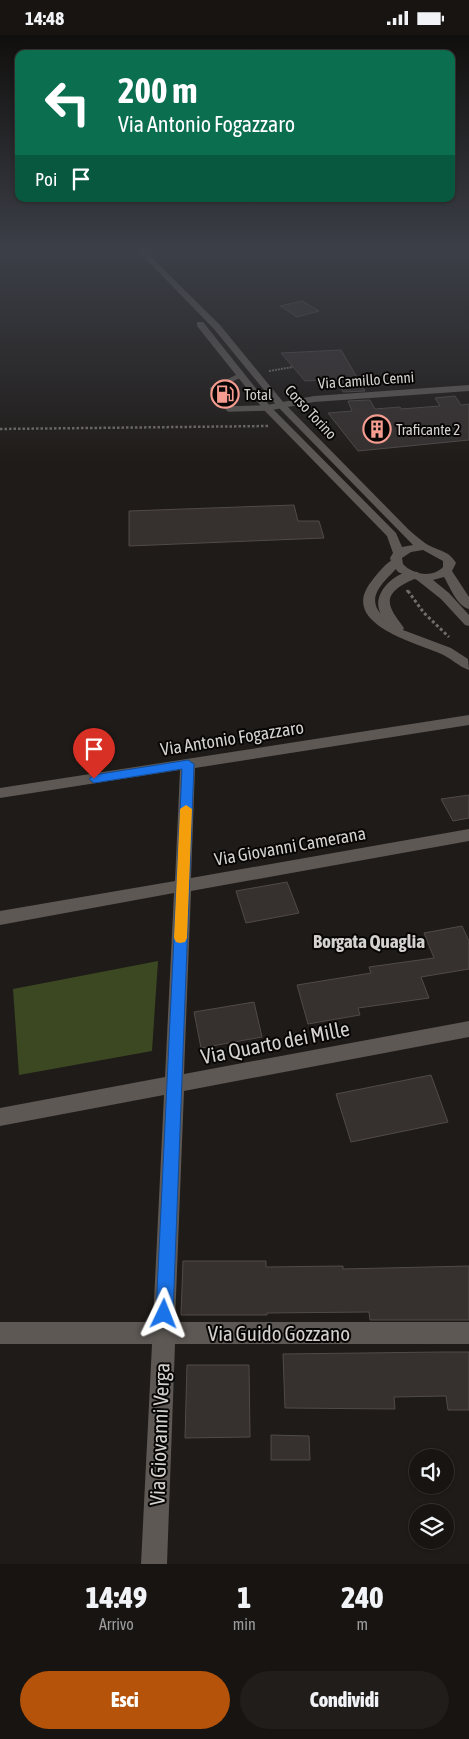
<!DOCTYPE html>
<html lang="it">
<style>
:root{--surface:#171412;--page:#201d1b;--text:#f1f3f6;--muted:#9e9e9f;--line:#363332;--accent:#b45309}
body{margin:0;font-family:"Asap Condensed",sans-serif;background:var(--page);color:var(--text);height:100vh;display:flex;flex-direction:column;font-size:19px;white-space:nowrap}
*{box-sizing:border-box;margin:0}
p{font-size:16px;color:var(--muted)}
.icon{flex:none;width:28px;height:28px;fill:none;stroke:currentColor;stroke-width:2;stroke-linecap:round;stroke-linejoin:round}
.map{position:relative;height:1529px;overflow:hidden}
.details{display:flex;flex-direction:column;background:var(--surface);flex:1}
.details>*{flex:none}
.guide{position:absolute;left:15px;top:15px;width:440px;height:152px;border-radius:10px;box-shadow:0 1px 4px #0004,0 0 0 1px var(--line);background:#0b6e4f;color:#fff;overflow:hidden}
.tools{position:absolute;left:409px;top:1414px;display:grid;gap:10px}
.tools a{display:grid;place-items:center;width:45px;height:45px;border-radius:50%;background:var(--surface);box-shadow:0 1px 4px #0004,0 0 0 1px var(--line);font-size:25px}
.pin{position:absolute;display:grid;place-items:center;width:42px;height:42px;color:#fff;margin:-51px -21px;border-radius:50% 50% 50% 0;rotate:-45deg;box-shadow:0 0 5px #0007}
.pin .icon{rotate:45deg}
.me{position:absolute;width:55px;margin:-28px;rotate:2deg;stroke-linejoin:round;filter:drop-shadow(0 0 4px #0008)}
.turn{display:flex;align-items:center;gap:18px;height:105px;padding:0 20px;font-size:22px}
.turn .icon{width:65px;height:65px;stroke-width:2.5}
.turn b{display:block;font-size:35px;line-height:42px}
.then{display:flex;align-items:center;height:48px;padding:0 20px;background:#0003;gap:10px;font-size:19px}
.eta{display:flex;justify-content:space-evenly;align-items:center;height:85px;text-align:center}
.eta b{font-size:30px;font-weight:800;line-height:35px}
.button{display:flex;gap:10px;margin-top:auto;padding:10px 20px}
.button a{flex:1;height:58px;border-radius:30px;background:var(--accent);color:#fff;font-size:20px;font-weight:800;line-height:58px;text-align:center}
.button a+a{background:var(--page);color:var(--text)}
.status{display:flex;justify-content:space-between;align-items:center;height:35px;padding:0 25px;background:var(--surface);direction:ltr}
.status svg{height:14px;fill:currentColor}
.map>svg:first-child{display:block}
</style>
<div class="status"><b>14:48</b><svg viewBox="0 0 49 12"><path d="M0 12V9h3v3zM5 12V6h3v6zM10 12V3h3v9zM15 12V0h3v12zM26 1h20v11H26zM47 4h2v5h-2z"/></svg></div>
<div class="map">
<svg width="469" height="1529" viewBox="0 0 469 1529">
<rect width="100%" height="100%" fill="#1f1b18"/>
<path fill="#3b4822" d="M 158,926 L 152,1016 L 19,1040 L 13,954 Z"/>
<path fill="#36302f" stroke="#504a49" d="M 302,266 L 319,276 L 297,282 L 280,271 Z
M 341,315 L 365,356 L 343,357 L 336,344 L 305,346 L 281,318 Z
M 455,361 L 461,370 L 469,369 L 469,405 L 358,416 L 328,378 L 352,376 L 348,366 L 370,365 L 375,374 L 400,372 L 401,374 L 440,371 L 435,363 Z
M 294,470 L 298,486 L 319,486 L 324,503 L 129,511 L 129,476 Z
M 469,760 L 469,783 L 453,786 L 441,764 Z
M 287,847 L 299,878 L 246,888 L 236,856 Z
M 462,891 L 469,906 L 469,934 L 421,942 L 429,963 L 358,973 L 360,980 L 308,989 L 297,950 L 371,938 L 369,932 L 434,923 L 424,898 Z
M 254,967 L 262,1002 L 201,1013 L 194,977 Z
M 431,1040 L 448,1087 L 351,1107 L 336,1059 Z
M 183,1226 L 266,1226 L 266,1232 L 343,1231 L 343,1234 L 469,1231 L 469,1285 L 370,1285 L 369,1277 L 267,1278 L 267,1280 L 181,1280 Z
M 441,1317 L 469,1317 L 469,1375 L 448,1375 L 446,1361 L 394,1362 L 395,1374 L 285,1373 L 283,1319 Z
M 187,1330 L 249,1330 L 250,1402 L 185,1403 Z
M 271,1400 L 309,1401 L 310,1425 L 271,1425 Z"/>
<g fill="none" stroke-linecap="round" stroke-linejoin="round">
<path stroke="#706d6a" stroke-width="2" stroke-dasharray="2 1" stroke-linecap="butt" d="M 269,336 L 293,332"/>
<path stroke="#706d6a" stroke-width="2.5" stroke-dasharray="2.5 2" stroke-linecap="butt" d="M 0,394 L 269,391
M 407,555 L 408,557"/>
<path stroke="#706d6a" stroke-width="3" stroke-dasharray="3 2.5" stroke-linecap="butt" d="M 408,556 L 424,578 L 449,602"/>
<path stroke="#5d5854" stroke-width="4.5" d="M 222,365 L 212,354 L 241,340"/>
<path stroke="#5d5854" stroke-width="5.5" d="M 220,364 L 229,374 L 267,373"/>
<path fill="#5d5854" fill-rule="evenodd" d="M 469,350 L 469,356 L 314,367 L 267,376 L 262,373 L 267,370 L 314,361 Z
M 396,523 L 402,527 C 391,542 363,559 381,579 C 369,559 398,532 418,537 L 420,540 C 416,544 411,545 406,548 C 379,562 391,575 404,593 L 403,595 L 451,613 L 468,624 L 469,635 C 459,632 450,622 439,618 C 413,607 339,588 371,547 C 377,539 387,526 396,523 Z
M 469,680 L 469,690 L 195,733 L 191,843 L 469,794 L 469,806 L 191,856 L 184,1039 L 469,986 L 469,1002 L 184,1056 L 175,1287 L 469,1287 L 469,1309 L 175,1309 L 167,1529 L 141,1529 L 152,1309 L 0,1309 L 0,1287 L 153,1287 L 164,1060 L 0,1091 L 0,1073 L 165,1042 L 174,858 L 0,890 L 0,876 L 175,846 L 180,735 L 0,763 L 0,753 Z"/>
<path fill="#5d5854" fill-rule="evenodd" d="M 138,216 L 145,216 L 220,290 L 284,368 L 409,495 C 414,499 419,504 425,508 C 436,516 448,514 456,528 L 452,536 L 469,562 L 469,574 C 457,571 450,552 444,542 L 433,545 L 449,558 L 469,580 L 469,591 L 465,590 L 441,564 L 417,545 L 398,537 L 392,529 L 390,523 L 393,518 L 387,501 L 264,375 L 197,291 L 197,287 L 203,287 L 270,371 L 396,498 L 402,512 L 413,510 L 278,372 L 214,294 ZM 423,515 L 443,526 L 443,532 C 433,543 413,540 403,529 L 402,523 L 411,517 Z"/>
</g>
<linearGradient id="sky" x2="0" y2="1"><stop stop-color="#110f0d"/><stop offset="0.5" stop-color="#3c3f48"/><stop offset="1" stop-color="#3c3f48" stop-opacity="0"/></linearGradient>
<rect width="469" height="430" fill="url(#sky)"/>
<path fill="#1a73e8" stroke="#114b97" d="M 188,725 L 194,729 L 173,1279 L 170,1285 L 164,1287 L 158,1285 L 156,1279 L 182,734 L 94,748 L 89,744 L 94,740 Z"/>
<path fill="#f59e0b" d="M 186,770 L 192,774 L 187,903 L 185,907 L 180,908 L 176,907 L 174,903 L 180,774 Z"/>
<defs>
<g id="fuel-ring" transform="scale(1.4375)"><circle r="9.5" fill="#080605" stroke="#f59c91" stroke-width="1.5"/><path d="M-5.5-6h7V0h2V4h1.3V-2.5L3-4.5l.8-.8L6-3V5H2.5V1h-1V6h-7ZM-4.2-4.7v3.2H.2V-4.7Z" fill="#f59c91"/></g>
<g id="building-ring" transform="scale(1.4375)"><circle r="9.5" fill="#080605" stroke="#f59c91" stroke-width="1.5"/><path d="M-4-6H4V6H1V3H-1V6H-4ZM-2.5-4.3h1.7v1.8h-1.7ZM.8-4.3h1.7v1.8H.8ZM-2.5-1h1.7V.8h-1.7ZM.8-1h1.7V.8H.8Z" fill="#f59c91"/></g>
</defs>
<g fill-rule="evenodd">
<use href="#fuel-ring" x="225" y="359"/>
<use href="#building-ring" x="377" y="394"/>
</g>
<g text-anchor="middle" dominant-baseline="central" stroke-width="4" stroke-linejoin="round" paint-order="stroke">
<g font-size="15" fill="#d4d1cf" stroke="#080605">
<text transform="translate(366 345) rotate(-4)">Via Camillo Cenni</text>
<text transform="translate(311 377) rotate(47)">Corso Torino</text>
</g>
<g font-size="15" fill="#d4d1cf" stroke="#080605" text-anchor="start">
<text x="244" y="359">Total</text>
<text x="396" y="394">Traficante 2</text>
</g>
<g font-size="18" fill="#d4d1cf" stroke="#080605">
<text transform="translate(232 703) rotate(-9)">Via Antonio Fogazzaro</text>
<text transform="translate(290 811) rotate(-10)">Via Giovanni Camerana</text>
</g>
<g font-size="19" font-weight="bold" fill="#d4d1cf" stroke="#080605">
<text x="369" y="906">Borgata Quaglia</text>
</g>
<g font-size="21" fill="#d4d1cf" stroke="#080605">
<text transform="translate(275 1007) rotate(-11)">Via Quarto dei Mille</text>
<text x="279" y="1298">Via Guido Gozzano</text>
<text transform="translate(159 1399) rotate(-88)">Via Giovanni Verga</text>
</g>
</g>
</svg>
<div class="tools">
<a><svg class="icon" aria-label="sound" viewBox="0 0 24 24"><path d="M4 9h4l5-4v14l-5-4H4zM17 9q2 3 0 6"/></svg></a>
<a><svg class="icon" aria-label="layers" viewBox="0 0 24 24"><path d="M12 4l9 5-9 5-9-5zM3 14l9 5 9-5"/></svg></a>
</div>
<div class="pin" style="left:94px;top:744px;background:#d93025"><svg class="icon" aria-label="arrive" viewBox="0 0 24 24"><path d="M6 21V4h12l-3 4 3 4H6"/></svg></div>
<svg class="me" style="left:164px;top:1279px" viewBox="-20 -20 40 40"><path d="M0-17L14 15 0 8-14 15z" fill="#1a73e8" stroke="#fff" stroke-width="4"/></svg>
<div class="guide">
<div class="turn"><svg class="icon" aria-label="left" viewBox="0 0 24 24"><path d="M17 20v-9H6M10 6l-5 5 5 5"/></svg><div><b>200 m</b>Via Antonio Fogazzaro</div></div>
<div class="then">Poi<svg class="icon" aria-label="arrive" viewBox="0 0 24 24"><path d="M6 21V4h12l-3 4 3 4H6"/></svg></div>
</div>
</div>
<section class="details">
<div class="eta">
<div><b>14:49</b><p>Arrivo</p></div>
<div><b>1</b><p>min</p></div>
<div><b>240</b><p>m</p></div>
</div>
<div class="button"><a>Esci</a><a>Condividi</a></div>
</section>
